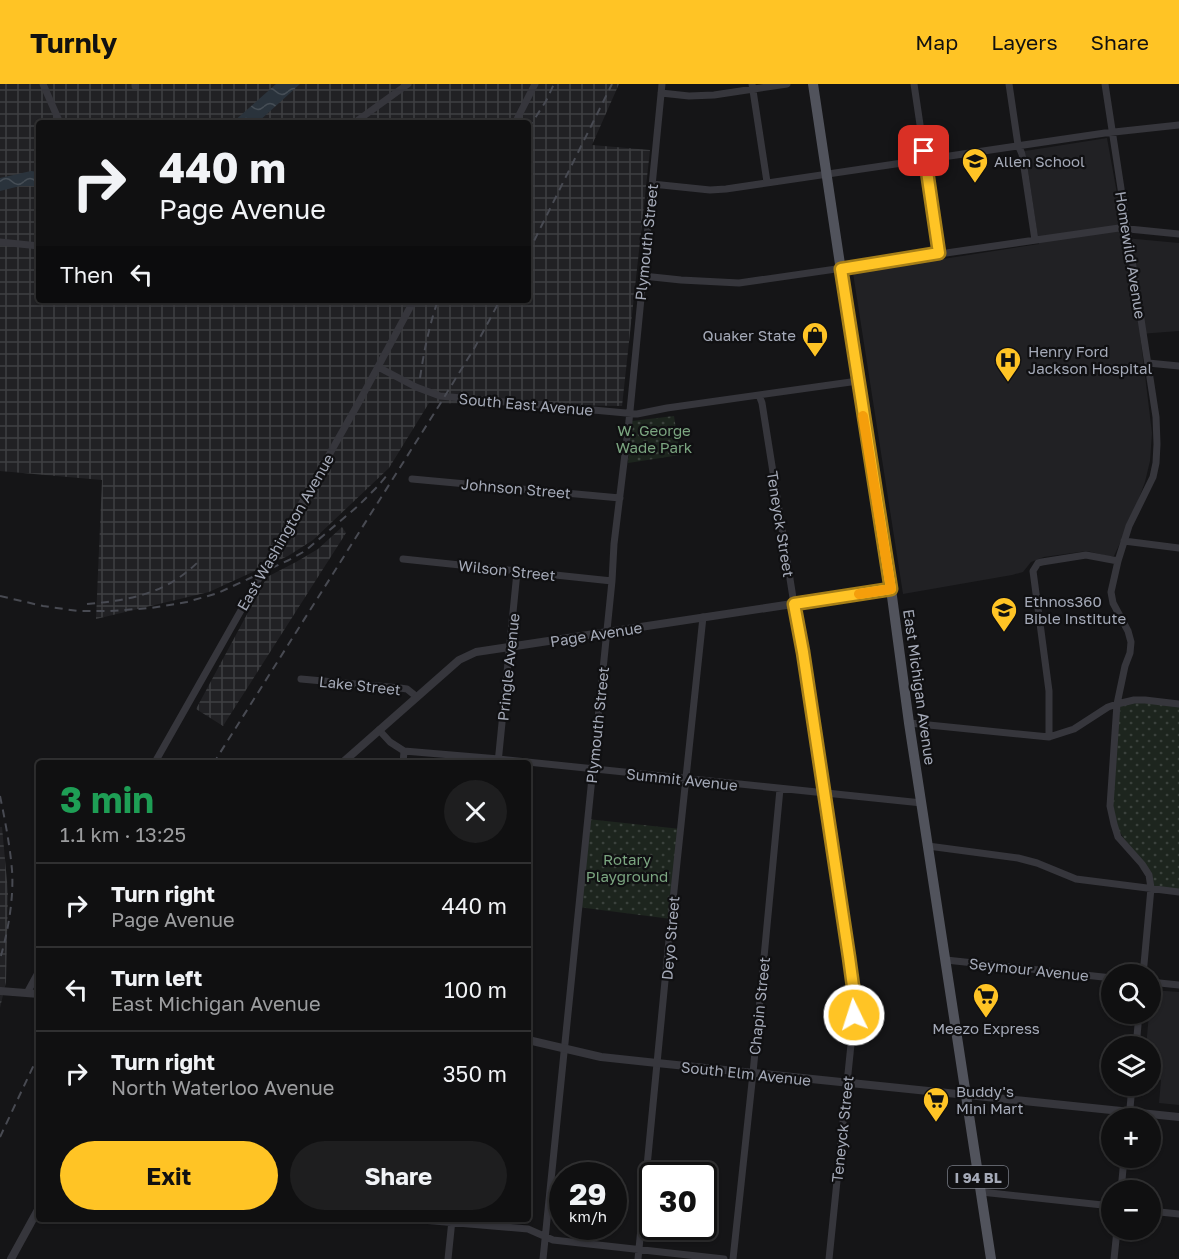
<!DOCTYPE html>
<meta charset="utf-8">
<style>
:root{--surface:#101011;--page:#1e1e1f;--text:#f1f3f6;--muted:#9c9d9f;--line:#303031;--accent:#ffc425}
body{margin:0;font-family:"Golos Text",sans-serif;background:var(--page);color:var(--text);height:100vh;display:flex;flex-direction:column;font-size:22px;white-space:nowrap}
*{box-sizing:border-box;margin:0}
p{font-size:20px;color:var(--muted)}
.icon{flex:none;width:33px;height:33px;fill:none;stroke:currentColor;stroke-width:2;stroke-linecap:round;stroke-linejoin:round}
.map{position:relative;flex:1;overflow:hidden}
.sheet{position:absolute;left:36px;top:676px;width:495px;height:462px;display:flex;flex-direction:column;background:var(--surface);border-radius:6px;box-shadow:0 2px 4px #0004,0 0 0 2px var(--line)}
.sheet>*{flex:none}
.guide{position:absolute;left:36px;top:36px;width:495px;height:183px;border-radius:6px;box-shadow:0 2px 4px #0004,0 0 0 2px var(--line);background:#101011;color:var(--text);overflow:hidden}
.buttons{position:absolute;left:1101px;top:880px;display:grid;gap:12px}
.buttons a{display:grid;place-items:center;width:60px;height:60px;border-radius:50%;background:var(--surface);box-shadow:0 2px 4px #0004,0 0 0 2px var(--line);font-size:30px}
.speed{position:absolute;left:549px;top:1078px;display:flex;gap:12px;font-size:30px;font-weight:700;text-align:center}
.speed>*{display:grid;place-content:center;width:78px;height:78px;border-radius:50%;background:var(--surface);box-shadow:0 2px 4px #0004,0 0 0 2px var(--line);line-height:1}
.speed small{font-size:15px;font-weight:400}
.speed .limit{border:3px solid #111;border-radius:9px;background:#fff;color:#111}
.pin{position:absolute;display:grid;place-items:center;width:51px;height:51px;color:#fff;margin:-26px;border-radius:12px;box-shadow:0 3px 9px #0006}
.me{position:absolute;width:66px;margin:-33px;rotate:356deg;stroke-linejoin:round;filter:drop-shadow(0 0 4px #0008)}
.turn{display:flex;align-items:center;gap:21px;height:126px;padding:0 24px;font-size:27px}
.turn .icon{width:78px;height:78px;stroke-width:2.5}
.turn b{display:block;font-size:42px;line-height:51px}
.then{display:flex;align-items:center;height:57px;padding:0 24px;background:#0003;gap:12px;font-size:22px}
.round{display:grid;place-items:center;flex:none;width:63px;height:63px;border-radius:32px;background:var(--page)}
.summary{display:flex;align-items:center;justify-content:space-between;height:102px;padding:0 24px}
h1{font-size:36px;font-weight:700;line-height:45px;color:#1e9e55}
.cta{display:flex;gap:12px;margin-top:auto;padding:12px 24px}
.cta a{flex:1;height:69px;border-radius:36px;background:var(--accent);color:#111;font-size:24px;font-weight:700;line-height:69px;text-align:center}
.cta a+a{background:var(--page);color:var(--text)}
ul{padding:0;list-style:none}
li{display:flex;align-items:center;gap:18px;height:84px;padding:0 24px;border-top:2px solid var(--line)}
li div{flex:1}
li b{display:block;font-size:22px}
li em{font-style:normal}
header{display:flex;align-items:center;gap:36px;box-sizing:border-box;height:84px;padding:0 30px;background:var(--accent);color:#111}
header strong{font-size:28px}
nav{display:flex;gap:33px;margin-inline-start:auto;font-size:21px}
.map>svg:first-child{display:block}
</style>
<header>
<strong>Turnly</strong>
<nav><a>Map</a><a>Layers</a><a>Share</a></nav>
</header>
<div class="map">
<svg width="1179" height="1175" viewBox="0 0 1179 1175">
<defs>
<pattern id="industrial-grid" width="8" height="8" patternUnits="userSpaceOnUse" patternTransform="scale(1.5)"><rect width="8" height="8" fill="#212124"/><path d="M0 4h8M4 0v8" fill="none" stroke="#3e3f42"/></pattern>
<pattern id="park-dots" width="8" height="8" patternUnits="userSpaceOnUse" patternTransform="scale(1.5)"><rect width="8" height="8" fill="#1d251e"/><path d="M2 2h.1M6 6h.1" fill="none" stroke="#3b423d" stroke-width="1.8" stroke-linecap="round"/></pattern>
<pattern id="water-waves" width="16" height="10" patternUnits="userSpaceOnUse" patternTransform="scale(1.5)"><rect width="16" height="10" fill="#2a333c"/><path d="M0 5q4-4 8 0t8 0" fill="none" stroke="#464e56"/></pattern>
</defs>
<rect width="100%" height="100%" fill="#151517"/>
<path fill="#212124" d="M 1107,54 L 1125,154 L 1179,159 L 1179,247 L 1140,250 L 1152,349 L 1150,377 L 1145,398 L 1132,433 L 1114,472 L 1107,472 L 1087,467 L 1044,473 L 1031,478 L 1023,488 L 1012,491 L 903,510 L 853,189 L 1039,160 L 1025,67 Z
M 1152,906 L 1179,908 L 1179,1021 L 1159,1019 L 1161,996 L 1151,994 L 1150,963 L 1146,963 L 1149,930 L 1150,930 Z"/>
<path fill="url(#industrial-grid)" fill-rule="evenodd" d="M 0,0 L 619,0 L 592,61 L 650,66 L 622,322 L 429,319 L 389,384 L 313,456 L 288,472 L 209,508 L 96,535 L 102,396 L 0,387 ZM 39,39 L 528,39 L 528,216 L 39,216 Z
M 342,443 L 346,449 L 223,642 L 196,625 L 267,493 L 296,478 L 318,465 Z
M 0,743 L 2,743 L 8,808 L 6,898 L 0,924 Z"/>
<path fill="url(#park-dots)" d="M 674,332 L 680,371 L 628,379 L 632,337 Z
M 1145,616 L 1179,622 L 1179,807 L 1151,804 L 1142,780 L 1114,740 L 1112,700 L 1117,620 Z
M 587,735 L 681,745 L 671,835 L 578,823 Z"/>
<path fill="url(#water-waves)" d="M 276,0 L 300,0 L 257,39 L 232,39 Z
M 31,87 L 39,88 L 39,102 L 20,102 L 0,107 L 0,94 Z"/>
<g fill="none" stroke-linecap="round" stroke-linejoin="round">
<path stroke="#36363c" stroke-width="7" d="M 43,0 L 60,39
M 135,0 L 135,2
M 752,0 L 767,98
M 914,0 L 939,169
M 1009,0 L 1018,61 L 1022,70 L 1035,156
M 1105,0 L 1156,333 L 1157,360 L 1156,379 L 1153,393 L 1129,442 L 1118,477 L 1111,508 L 1113,519 L 1128,547 L 1131,558 L 1130,569 L 1125,582 L 1117,620 L 1110,722 L 1114,740 L 1118,753 L 1142,780 L 1149,791 L 1151,804 L 1143,891
M 661,9 L 689,12 L 714,11 L 787,0
M 354,39 L 408,0
M 515,39 L 535,0
M 652,100 L 710,106 L 726,105 L 1105,49 L 1179,41
M 0,158 L 39,162
M 643,192 L 681,196 L 739,199 L 1119,144 L 1179,150
M 1148,279 L 1179,282
M 378,283 L 416,303 L 440,312 L 637,330 L 667,324 L 858,297
M 759,311 L 762,319 L 794,520 L 803,568 L 855,917 L 854,931 L 829,1175
M 412,395 L 620,414
M 1124,457 L 1179,464
M 403,475 L 612,497
M 301,595 L 400,604 L 407,605 L 417,613
M 909,639 L 1049,653 L 1074,645 L 1108,623 L 1117,620 L 1134,616 L 1145,616 L 1179,620
M 379,646 L 390,658 L 404,667 L 499,675 L 922,719
M 1049,653 L 1049,607 L 1033,487 L 1038,479 L 1042,478 L 1086,471 L 1118,477
M 498,679 L 517,488
M 154,680 L 359,318 L 414,216
M 403,680 L 404,667
M 928,762 L 1018,774 L 1037,779 L 1076,795 L 1179,808
M 946,876 L 1112,894
M 1150,898 L 1179,901
M 27,909 L 39,887
M 1136,963 L 1139,930
M 1129,1035 L 1132,1002
M 1121,1107 L 1124,1074
M 981,1108 L 1112,1122
M 1150,1127 L 1179,1130
M 422,1136 L 528,1145 L 553,1156 L 724,1175
M 448,1175 L 452,1136
M 543,1175 L 612,497 L 614,460 L 629,337 L 662,0
M 638,1175 L 671,835 L 703,533
M 733,1175 L 753,989 L 780,705
M 1114,1175 L 1117,1146"/>
<path stroke="#36363c" stroke-width="8" d="M 341,680 L 459,576 L 476,568 L 891,505
M 0,907 L 39,910
M 528,956 L 601,973 L 657,979 L 1179,1033
M 11,1175 L 39,1124"/>
<path stroke="#51535c" stroke-width="10" d="M 813,0 L 859,307 L 891,505 L 909,639 L 991,1175"/>
<path stroke="#484a52" stroke-width="2" stroke-dasharray="8 6" stroke-linecap="butt" d="M 528,45 L 546,17 L 554,0
M 528,169 L 612,0
M 420,294 C 424,267 429,242 438,216
M 0,512 L 43,522 L 78,527 L 110,527 L 151,524 L 187,518 L 218,509 L 289,476 L 305,467 L 358,422 L 378,402 L 388,390
M 87,520 C 133,516 168,509 201,475
M 213,680 L 440,320 L 475,263 L 500,216
M 0,712 C 5,736 10,762 12,786 C 14,814 8,848 0,875
M 0,1053 L 39,970"/>
</g>
<g fill="none" stroke-linecap="round" stroke-linejoin="round">
<g stroke="#a67f18" stroke-width="15">
<path id="route" d="M 854,931 L 855,917 L 849,873 L 803,568 L 794,520 L 891,505 L 841,185 L 939,169 L 924,67"/>
</g>
<use href="#route" stroke="#ffc425" stroke-width="10"/>
<path stroke="#f59e0b" stroke-width="10" d="M 859,510 L 891,505 L 863,332"/>
</g>
<defs>
<g id="school-pin" transform="scale(1.35)"><path d="M0 17L-7.5 6A9.5 9.5 0 1 1 7.5 6Z" fill="#ffc425" stroke="#101012"/><path d="M0-5L7-2L0 1L-7-2ZM-4 1L0 2.5L4 1V4Q0 6-4 4Z" fill="#111"/></g>
<g id="shop-pin" transform="scale(1.35)"><path d="M0 17L-7.5 6A9.5 9.5 0 1 1 7.5 6Z" fill="#ffc425" stroke="#101012"/><path d="M-5-2.5h2.3a2.7 3.5 0 0 1 5.4 0H5L5.5 6h-11ZM-1.5-2.5h3a1.5 2.3 0 0 0-3 0Z" fill="#111"/></g>
<g id="hospital-pin" transform="scale(1.35)"><path d="M0 17L-7.5 6A9.5 9.5 0 1 1 7.5 6Z" fill="#ffc425" stroke="#101012"/><path d="M-5-5h3v3.5h4V-5h3V5h-3V1.5h-4V5h-3Z" fill="#111"/></g>
<g id="supermarket-pin" transform="scale(1.35)"><path d="M0 17L-7.5 6A9.5 9.5 0 1 1 7.5 6Z" fill="#ffc425" stroke="#101012"/><path d="M-6-5.5h2.5l.6 2H6L4.5 2H-2.5L-4.4-4H-6ZM-1.5 3.2a1.3 1.3 0 1 0 .1 0ZM3 3.2a1.3 1.3 0 1 0 .1 0Z" fill="#111"/></g>
</defs>
<g fill-rule="evenodd">
<use href="#school-pin" x="975" y="77"/>
<use href="#shop-pin" x="815" y="251"/>
<use href="#hospital-pin" x="1008" y="276"/>
<use href="#school-pin" x="1004" y="526"/>
<use href="#supermarket-pin" x="986" y="912"/>
<use href="#supermarket-pin" x="936" y="1016"/>
</g>
<g text-anchor="middle" dominant-baseline="central" stroke-width="4.5" stroke-linejoin="round" paint-order="stroke">
<rect fill="#101012" stroke="#787c86" stroke-width="1.5" x="948" y="1082" width="60" height="22" rx="4.5"/>
<g font-size="14" font-weight="bold" fill="#a5aab8">
<text x="978" y="1093">I 94 BL</text>
</g>
<g font-size="15" fill="#a5aab8" stroke="#101012" text-anchor="start">
<text x="994" y="77">Allen School</text>
<text x="796" y="251" text-anchor="end">Quaker State</text>
<text x="1028" y="267">Henry Ford<tspan x="1028" dy="17">Jackson Hospital</tspan></text>
<text x="1024" y="517">Ethnos360<tspan x="1024" dy="17">Bible Institute</tspan></text>
<text x="986" y="944" text-anchor="middle">Meezo Express</text>
<text x="956" y="1007">Buddy's<tspan x="956" dy="17">Mini Mart</tspan></text>
</g>
<g font-size="15" fill="#a5aab8" stroke="#101012">
<text transform="translate(646 158) rotate(-84)">Plymouth Street</text>
<text transform="translate(1131 171) rotate(81)">Homewild Avenue</text>
<text transform="translate(526 320) rotate(5)">South East Avenue</text>
<text transform="translate(516 404) rotate(5)">Johnson Street</text>
<text transform="translate(781 440) rotate(81)">Teneyck Street</text>
<text transform="translate(285 448) rotate(-60)">East Washington Avenue</text>
<text transform="translate(507 486) rotate(6)">Wilson Street</text>
<text transform="translate(596 550) rotate(-9)">Page Avenue</text>
<text transform="translate(508 583) rotate(-84)">Pringle Avenue</text>
<text transform="translate(360 601) rotate(6)">Lake Street</text>
<text transform="translate(920 603) rotate(82)">East Michigan Avenue</text>
<text transform="translate(597 641) rotate(-84)">Plymouth Street</text>
<text transform="translate(682 695) rotate(6)">Summit Avenue</text>
<text transform="translate(670 854) rotate(-85)">Deyo Street</text>
<text transform="translate(1029 885) rotate(6)">Seymour Avenue</text>
<text transform="translate(759 922) rotate(-84)">Chapin Street</text>
<text transform="translate(746 989) rotate(6)">South Elm Avenue</text>
<text transform="translate(842 1045) rotate(-84)">Teneyck Street</text>
</g>
<g font-size="15" fill="#7ba580" stroke="#101012">
<text x="654" y="346">W. George<tspan x="654" dy="17">Wade Park</tspan></text>
<text x="627" y="775">Rotary<tspan x="627" dy="17">Playground</tspan></text>
</g>
</g>
</svg>
<div class="buttons">
<a><svg class="icon" aria-label="search" viewBox="0 0 24 24"><circle cx="10" cy="10" r="6"/><path d="M15 15l6 6"/></svg></a>
<a><svg class="icon" aria-label="layers" viewBox="0 0 24 24"><path d="M12 4l9 5-9 5-9-5zM3 14l9 5 9-5"/></svg></a>
<a>+</a>
<a>−</a>
</div>
<div class="speed"><div>29<small>km/h</small></div><div class="limit">30</div></div>
<div class="pin" style="left:924px;top:67px;background:#d93025"><svg class="icon" aria-label="arrive" viewBox="0 0 24 24"><path d="M6 21V4h12l-3 4 3 4H6"/></svg></div>
<svg class="me" style="left:854px;top:931px" viewBox="-20 -20 40 40"><circle r="17" fill="#ffc425" stroke="#fff" stroke-width="3"/><path d="M0-11L8 9 0 5-8 9z" fill="#fff"/></svg>
<div class="guide">
<div class="turn"><svg class="icon" aria-label="right" viewBox="0 0 24 24"><path d="M7 20v-9h11M14 6l5 5-5 5"/></svg><div><b>440 m</b>Page Avenue</div></div>
<div class="then">Then<svg class="icon" aria-label="left" viewBox="0 0 24 24"><path d="M17 20v-9H6M10 6l-5 5 5 5"/></svg></div>
</div>
<section class="sheet">
<div class="summary"><div><h1>3 min</h1><p>1.1 km · 13:25</p></div><a class="round"><svg class="icon" aria-label="close" viewBox="0 0 24 24"><path d="M6 6l12 12M18 6L6 18"/></svg></a></div>
<ul>
<li><svg class="icon" aria-label="right" viewBox="0 0 24 24"><path d="M7 20v-9h11M14 6l5 5-5 5"/></svg><div><b>Turn right</b><p>Page Avenue</p></div><em>440 m</em></li>
<li><svg class="icon" aria-label="left" viewBox="0 0 24 24"><path d="M17 20v-9H6M10 6l-5 5 5 5"/></svg><div><b>Turn left</b><p>East Michigan Avenue</p></div><em>100 m</em></li>
<li><svg class="icon" aria-label="right" viewBox="0 0 24 24"><path d="M7 20v-9h11M14 6l5 5-5 5"/></svg><div><b>Turn right</b><p>North Waterloo Avenue</p></div><em>350 m</em></li>
</ul>
<div class="cta"><a>Exit</a><a>Share</a></div>
</section>
</div>
